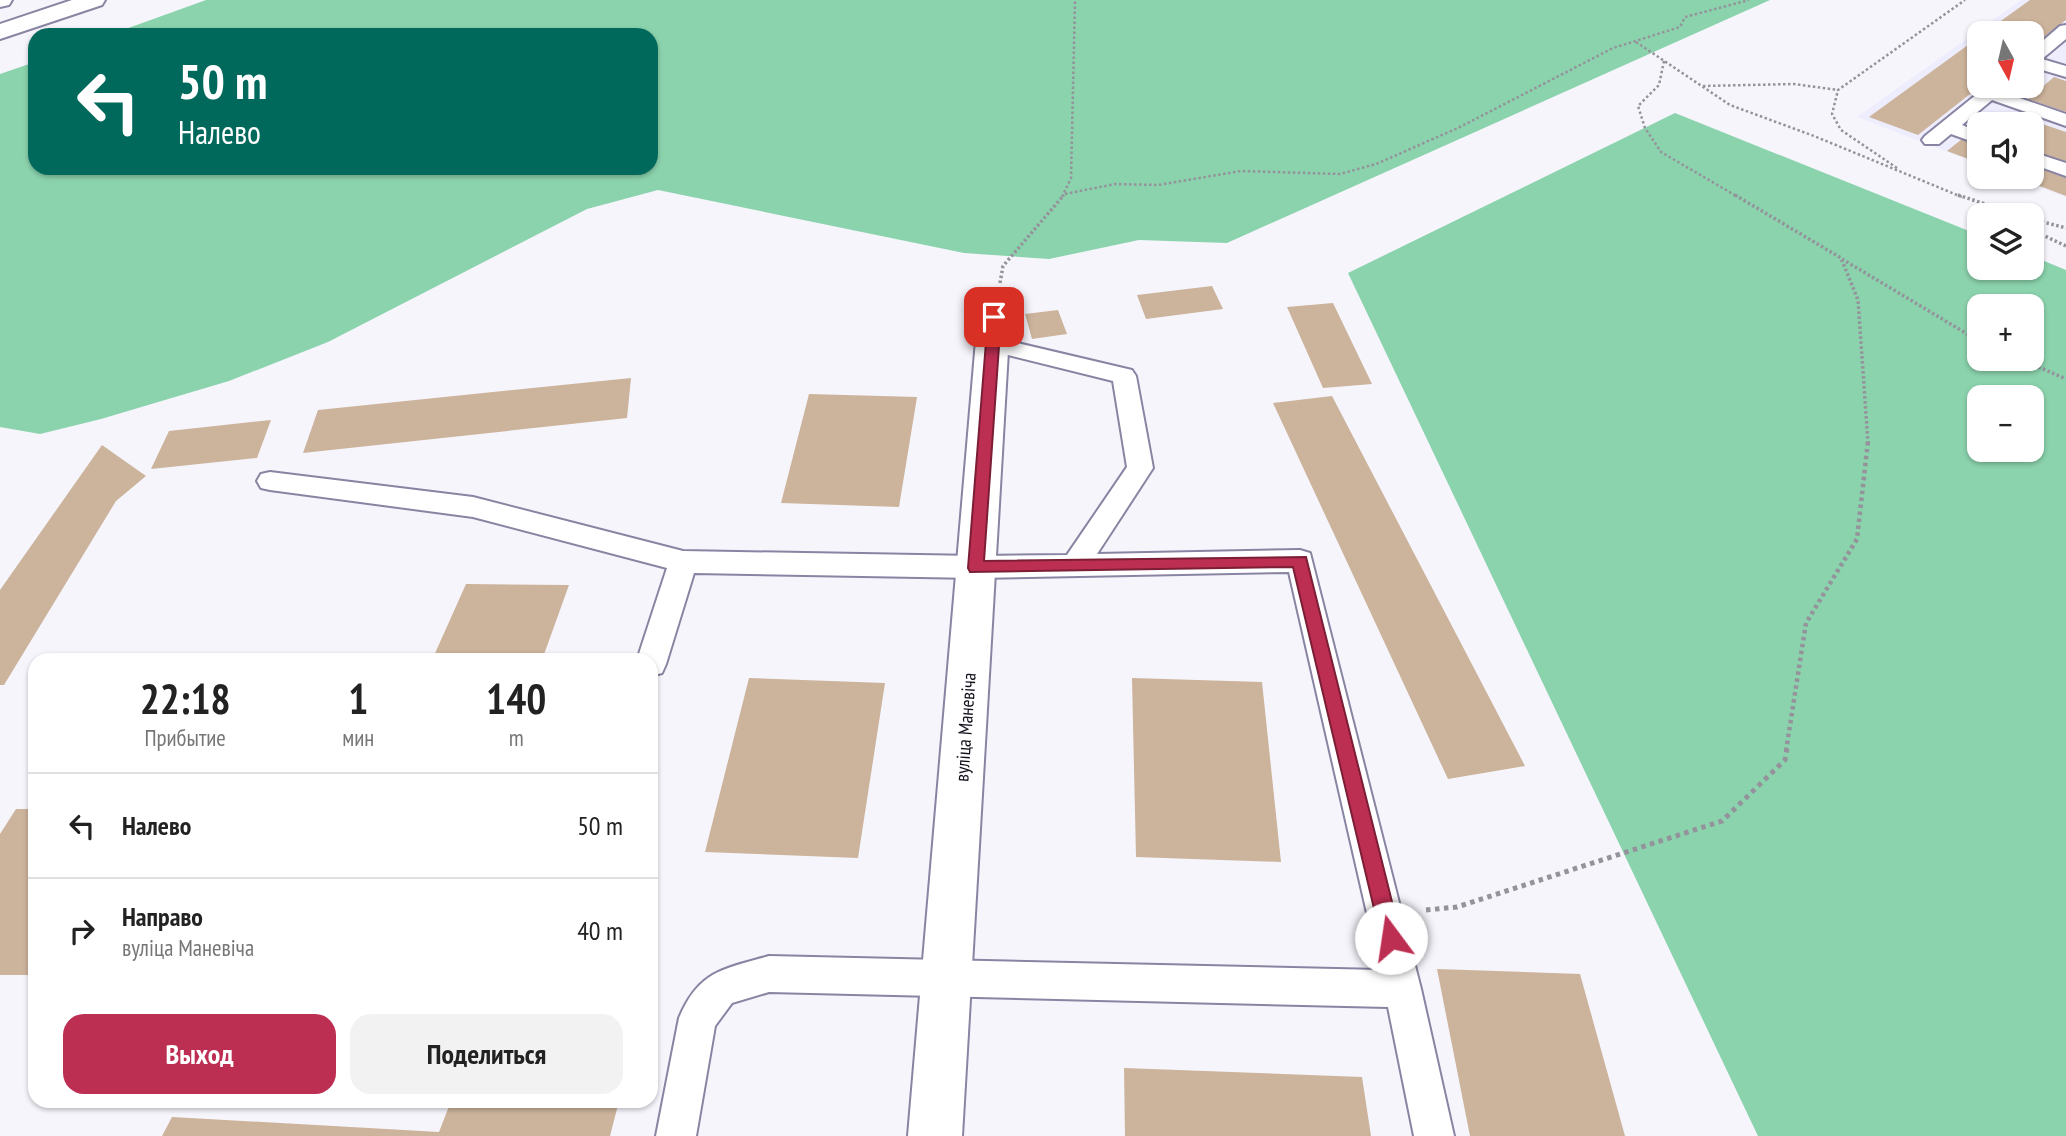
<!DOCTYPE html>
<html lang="ru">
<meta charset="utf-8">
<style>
:root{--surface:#fff;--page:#f2f2f2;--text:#222;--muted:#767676;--line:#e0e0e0;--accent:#bd2e53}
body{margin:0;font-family:"PT Sans Narrow",sans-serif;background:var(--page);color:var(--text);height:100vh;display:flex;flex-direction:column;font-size:26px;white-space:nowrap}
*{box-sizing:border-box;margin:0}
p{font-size:23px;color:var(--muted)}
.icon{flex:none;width:38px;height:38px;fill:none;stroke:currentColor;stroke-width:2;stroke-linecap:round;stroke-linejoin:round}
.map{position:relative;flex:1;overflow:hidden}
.drawer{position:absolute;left:28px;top:653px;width:630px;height:455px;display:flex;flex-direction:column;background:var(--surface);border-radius:21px;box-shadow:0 2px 5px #0004}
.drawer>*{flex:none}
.top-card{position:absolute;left:28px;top:28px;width:630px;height:147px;border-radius:21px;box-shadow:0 2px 5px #0004;background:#00695c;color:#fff;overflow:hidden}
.needle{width:46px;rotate:172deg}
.fabs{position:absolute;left:1967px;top:21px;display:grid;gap:14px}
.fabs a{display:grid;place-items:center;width:77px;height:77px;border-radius:14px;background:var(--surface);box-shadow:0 2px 5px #0004;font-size:35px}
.pin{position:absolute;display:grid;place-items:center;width:60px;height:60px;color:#fff;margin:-30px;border-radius:14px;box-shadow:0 4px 10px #0006}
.me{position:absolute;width:77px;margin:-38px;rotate:346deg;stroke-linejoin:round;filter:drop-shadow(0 0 5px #0008)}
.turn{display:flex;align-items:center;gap:24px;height:147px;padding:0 35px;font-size:32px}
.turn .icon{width:91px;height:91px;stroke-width:2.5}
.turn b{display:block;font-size:49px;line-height:60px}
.eta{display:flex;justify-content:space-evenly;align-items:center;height:119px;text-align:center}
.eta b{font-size:42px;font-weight:600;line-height:49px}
.primary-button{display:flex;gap:14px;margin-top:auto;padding:14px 35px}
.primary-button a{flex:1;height:80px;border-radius:21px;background:var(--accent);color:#fff;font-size:28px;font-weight:600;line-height:80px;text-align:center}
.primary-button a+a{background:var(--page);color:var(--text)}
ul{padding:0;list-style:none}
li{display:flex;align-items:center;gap:21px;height:105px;padding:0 35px;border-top:2px solid var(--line)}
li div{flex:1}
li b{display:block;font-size:26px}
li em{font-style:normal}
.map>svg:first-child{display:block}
</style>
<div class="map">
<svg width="2066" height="1136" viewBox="0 0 2066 1136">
<rect width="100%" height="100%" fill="#f6f5fc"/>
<path fill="#eeedfd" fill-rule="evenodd" d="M 2021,0 L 2066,0 L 2066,197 L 2013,177 L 2032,177 L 2032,124 L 1979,124 L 1979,164 L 1857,117 ZM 1979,33 L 2032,33 L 2032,86 L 1979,86 Z"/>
<path fill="#8bd3ad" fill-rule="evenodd" d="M 206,0 L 1770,0 L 1227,243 L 1139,240 L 1049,259 L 964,253 L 658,190 L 587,209 L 328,342 L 229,381 L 101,419 L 40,434 L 0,427 L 0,74 L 35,62 L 35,168 L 651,168 L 651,35 L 109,35 Z
M 1675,113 L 1979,235 L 1979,268 L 2032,268 L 2032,256 L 2066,270 L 2066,1136 L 1758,1136 L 1348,273 ZM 1979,306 L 2032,306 L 2032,359 L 1979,359 ZM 1979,397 L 2032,397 L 2032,450 L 1979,450 Z"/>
<path fill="#ccb39b" d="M 2030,0 L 2066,0 L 2066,20 L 2032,46 L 2032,33 L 1984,33 Z
M 1979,37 L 1979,87 L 1918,135 L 1869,117 Z
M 2054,77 L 2066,81 L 2066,112 L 2028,99 Z
M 2007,112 L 2066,132 L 2066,167 L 2032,155 L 2032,124 L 1992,124 Z
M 1962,139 L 1979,145 L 1979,163 L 1947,151 Z
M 2032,165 L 2066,178 L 2066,196 L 2016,177 L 2032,177 Z
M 1212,286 L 1223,309 L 1146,319 L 1137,295 Z
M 1333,303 L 1372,384 L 1323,388 L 1287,307 Z
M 1058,310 L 1067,334 L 1032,339 L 1025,314 Z
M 631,378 L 627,418 L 303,453 L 318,410 Z
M 809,394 L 917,397 L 899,507 L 781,503 Z
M 1332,396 L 1525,766 L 1448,779 L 1273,403 Z
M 271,420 L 257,458 L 151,469 L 169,431 Z
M 102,445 L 146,476 L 116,501 L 4,685 L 0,685 L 0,590 Z
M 466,584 L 569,585 L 542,660 L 432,660 Z
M 749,678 L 885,683 L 858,858 L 705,852 Z
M 1132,678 L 1262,682 L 1281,862 L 1136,857 Z
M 16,809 L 35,809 L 35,975 L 0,975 L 0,834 Z
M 1437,969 L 1580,974 L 1625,1136 L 1470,1136 Z
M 1124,1068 L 1362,1077 L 1371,1136 L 1125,1136 Z
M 451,1101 L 619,1101 L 610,1136 L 162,1136 L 172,1117 L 439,1132 Z"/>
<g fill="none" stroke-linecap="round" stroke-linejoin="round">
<g stroke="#8884a2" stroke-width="4">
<path id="lane" d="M 2066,25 L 2066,39 L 2042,59 L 2066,66 L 2066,77 L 2032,67 L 2032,50 L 2060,26 Z
M 1987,86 L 2007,86 L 2002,92 L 2066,114 L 2066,126 L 1992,100 L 1962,125 L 1979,132 L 1979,144 L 1951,134 L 1939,144 L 1925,144 L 1922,140 L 1925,136 Z
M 2032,152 L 2066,163 L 2066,176 L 2032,164 Z
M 992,337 L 1132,370 L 1136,376 L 1153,468 L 1097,554 L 1300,550 L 1310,553 L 1421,989 L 1454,1136 L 1414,1136 L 1388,1007 L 769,992 L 732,1003 L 715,1026 L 696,1136 L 656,1136 L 679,1018 C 699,970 724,969 769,956 L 1380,970 L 1289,572 L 976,578 L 694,573 L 666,664 L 662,673 L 651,676 L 651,660 L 637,660 L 667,568 L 473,517 L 270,490 L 261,488 L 257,481 L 261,474 L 270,472 L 473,497 L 683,551 L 976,556 L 1067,555 L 1127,467 L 1113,381 L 984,349 L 980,344 L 984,339 Z"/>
</g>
<g stroke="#8884a2" stroke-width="4">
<path id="street" d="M 994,307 L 1005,310 L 1010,317 L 962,1136 L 908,1136 L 978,317 L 983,310 Z"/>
</g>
<g stroke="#8884a2" stroke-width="4">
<path id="highway" d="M 0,0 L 12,0 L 9,5 L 0,7 Z
M 72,0 L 105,0 L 102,5 L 0,39 L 0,24 Z"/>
</g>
<path stroke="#94929b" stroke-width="2.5" stroke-dasharray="2.5 2.5" stroke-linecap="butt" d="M 1636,42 L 1730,105 L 1814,136 L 1962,197
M 1664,61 L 1659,85 L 1638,106 L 1645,128 L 1661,152 L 1738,197
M 1703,86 L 1794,84 L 1838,90
M 1897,168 L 1841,130 L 1832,114 L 1838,90 L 1965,0
M 1065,194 L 1115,184 L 1158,185 L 1241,171 L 1340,174 L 1376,164 L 1458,128 L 1613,48 L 1680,27 L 1685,17 L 1749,0
M 1062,197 L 1071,178 L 1075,0"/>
<path stroke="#94929b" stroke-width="3.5" stroke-dasharray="2.5 2.5" stroke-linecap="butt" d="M 1735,195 L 1841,258 L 1858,300 L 1868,443
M 1958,195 L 2018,215
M 2032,219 L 2066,228
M 2032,230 L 2066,246
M 1842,259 L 1979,341
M 1000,283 L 1003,266 L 1064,195
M 2020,359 L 2066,379"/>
<path stroke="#94929b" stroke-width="4.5" stroke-dasharray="3.5 3.5" stroke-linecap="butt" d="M 1786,751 L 1806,623 L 1857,539 L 1868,441"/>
<path stroke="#94929b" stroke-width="5" stroke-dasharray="4.5 4.5" stroke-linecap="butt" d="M 1426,910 L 1457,907 L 1722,821 L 1785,760 L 1787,749"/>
<use href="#lane" fill="#fff" fill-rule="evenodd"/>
<use href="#street" fill="#fff" fill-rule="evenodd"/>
<use href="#highway" fill="#fff" fill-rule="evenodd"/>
</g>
<path fill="#bd2e53" stroke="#7b1e36" stroke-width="2" d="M 994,313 L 1001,317 L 984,561 L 1306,557 L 1401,938 L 1398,945 L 1391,948 L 1384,945 L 1381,938 L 1293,567 L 970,572 L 968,568 L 988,317 Z"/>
<g text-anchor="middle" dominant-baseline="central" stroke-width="5" stroke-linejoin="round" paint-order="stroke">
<g font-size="19" fill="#12101b" stroke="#fff">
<text transform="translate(965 727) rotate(-86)">вуліца Маневіча</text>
</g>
</g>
</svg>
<div class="fabs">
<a><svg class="needle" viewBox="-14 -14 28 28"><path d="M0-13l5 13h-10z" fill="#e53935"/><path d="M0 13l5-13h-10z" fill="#767676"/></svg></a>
<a><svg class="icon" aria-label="sound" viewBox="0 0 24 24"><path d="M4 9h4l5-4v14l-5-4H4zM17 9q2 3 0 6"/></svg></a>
<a><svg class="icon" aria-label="layers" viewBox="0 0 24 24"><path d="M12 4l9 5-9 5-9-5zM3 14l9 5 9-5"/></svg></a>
<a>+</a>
<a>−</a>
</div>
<div class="pin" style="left:994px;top:317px;background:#d93025"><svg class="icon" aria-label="arrive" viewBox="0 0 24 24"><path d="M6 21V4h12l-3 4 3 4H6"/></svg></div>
<svg class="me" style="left:1391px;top:938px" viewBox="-20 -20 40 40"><circle r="19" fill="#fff"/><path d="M0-13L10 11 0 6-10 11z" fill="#bd2e53"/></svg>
<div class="top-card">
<div class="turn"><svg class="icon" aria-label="left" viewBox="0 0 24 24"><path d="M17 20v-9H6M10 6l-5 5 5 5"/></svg><div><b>50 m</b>Налево</div></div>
</div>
<section class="drawer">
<div class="eta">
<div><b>22:18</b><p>Прибытие</p></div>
<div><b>1</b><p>мин</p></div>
<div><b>140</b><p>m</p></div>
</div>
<ul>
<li><svg class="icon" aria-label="left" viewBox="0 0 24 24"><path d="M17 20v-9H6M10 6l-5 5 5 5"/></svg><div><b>Налево</b></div><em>50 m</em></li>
<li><svg class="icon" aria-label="right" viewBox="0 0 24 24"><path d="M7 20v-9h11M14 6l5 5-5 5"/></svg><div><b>Направо</b><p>вуліца Маневіча</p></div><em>40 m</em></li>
</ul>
<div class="primary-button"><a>Выход</a><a>Поделиться</a></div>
</section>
</div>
